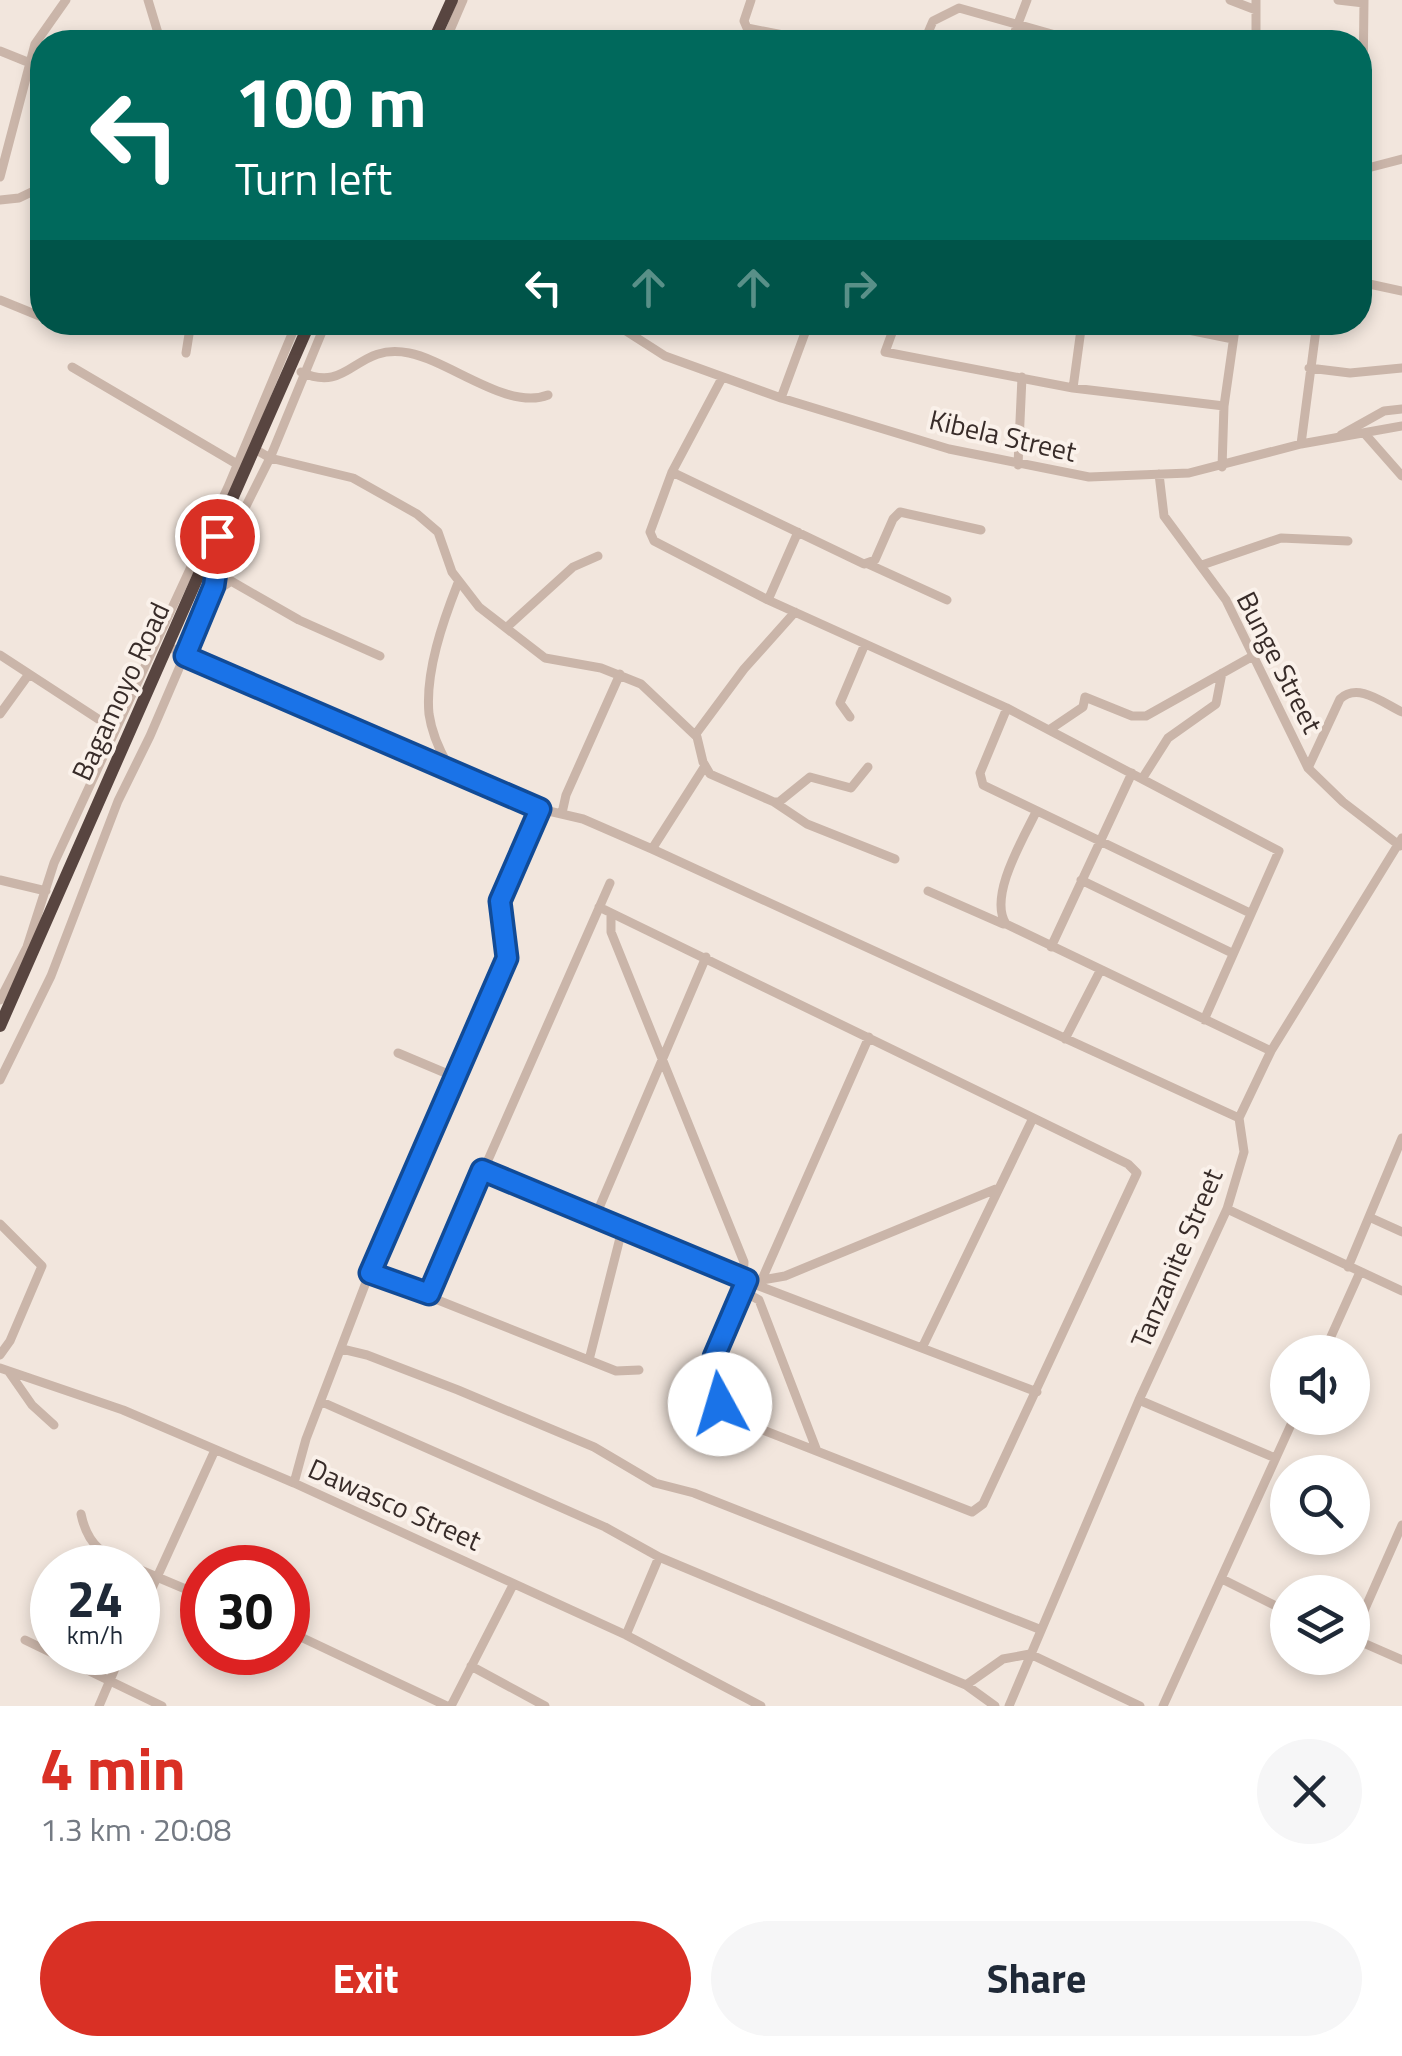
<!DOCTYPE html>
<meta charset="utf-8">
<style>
:root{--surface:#fff;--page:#f6f6f7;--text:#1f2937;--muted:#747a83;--accent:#d93025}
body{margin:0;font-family:"Titillium Web",sans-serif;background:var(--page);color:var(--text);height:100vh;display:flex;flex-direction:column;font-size:38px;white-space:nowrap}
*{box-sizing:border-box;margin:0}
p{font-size:32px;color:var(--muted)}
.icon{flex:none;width:55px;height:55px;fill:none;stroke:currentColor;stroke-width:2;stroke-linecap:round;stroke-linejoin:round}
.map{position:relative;height:1706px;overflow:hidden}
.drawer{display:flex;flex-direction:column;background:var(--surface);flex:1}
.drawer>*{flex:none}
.hud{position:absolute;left:30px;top:30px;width:1342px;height:305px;border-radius:40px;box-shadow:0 5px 15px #0003;background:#00695c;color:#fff;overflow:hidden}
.controls{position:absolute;left:1270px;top:1335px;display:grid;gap:20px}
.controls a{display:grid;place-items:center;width:100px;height:100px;border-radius:50%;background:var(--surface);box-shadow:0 5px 15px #0003;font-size:50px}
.speed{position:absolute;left:30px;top:1545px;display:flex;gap:20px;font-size:50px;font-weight:700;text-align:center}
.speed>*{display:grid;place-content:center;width:130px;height:130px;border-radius:50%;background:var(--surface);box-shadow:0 5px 15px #0003;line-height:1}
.speed small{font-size:25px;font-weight:400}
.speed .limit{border:15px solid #d22;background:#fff;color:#111}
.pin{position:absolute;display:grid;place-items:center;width:85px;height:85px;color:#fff;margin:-42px;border:5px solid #fff;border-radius:50%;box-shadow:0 2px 10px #0007}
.me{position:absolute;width:110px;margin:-55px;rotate:354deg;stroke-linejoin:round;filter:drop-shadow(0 0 8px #0008)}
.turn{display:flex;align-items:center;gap:35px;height:210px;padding:0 40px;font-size:45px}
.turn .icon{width:130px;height:130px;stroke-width:2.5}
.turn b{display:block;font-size:70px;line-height:85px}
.lanes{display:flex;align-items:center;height:95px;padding:0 40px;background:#0003;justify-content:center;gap:50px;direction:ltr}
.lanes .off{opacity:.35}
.round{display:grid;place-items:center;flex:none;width:105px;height:105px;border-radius:52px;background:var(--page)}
.summary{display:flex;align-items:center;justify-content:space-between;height:170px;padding:0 40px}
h1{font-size:60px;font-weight:700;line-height:75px;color:var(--accent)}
.button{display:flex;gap:20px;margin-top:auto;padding:20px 40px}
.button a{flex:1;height:115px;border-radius:60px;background:var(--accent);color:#fff;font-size:40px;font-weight:700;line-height:115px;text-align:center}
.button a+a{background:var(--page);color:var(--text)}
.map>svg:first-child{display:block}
</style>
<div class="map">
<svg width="1402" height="1706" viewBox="0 0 1402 1706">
<rect width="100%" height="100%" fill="#f2e6dd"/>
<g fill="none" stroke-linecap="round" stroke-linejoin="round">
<path stroke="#cab5a9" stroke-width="9" d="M 148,0 L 158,33
M 751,0 L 744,21 L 747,28 L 819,42
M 1230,0 L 1256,10
M 1338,0 L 1364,3
M 445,42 L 463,0
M 924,42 L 933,21 L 959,8 L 1080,42
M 1011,42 L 1027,0
M 1256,42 L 1256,0
M 0,51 L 30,63
M 1362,169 L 1364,0
M 1360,170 L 1402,159
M 0,177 L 35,44 L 66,0
M 0,200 L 19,198 L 42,187
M 1360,282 L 1402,291
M 0,300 L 42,317
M 76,322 L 116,325
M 612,322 L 665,356 L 781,398 L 949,449 L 1089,477 L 1189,473 L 1301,444 L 1402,426
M 896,322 L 885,352 L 1073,388 L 1224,406
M 1149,322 L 1233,339
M 186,353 L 191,322
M 72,367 L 242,467
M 1309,368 L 1350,373 L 1402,368
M 301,372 C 350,395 355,342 409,353 C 450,361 508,411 548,395
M 722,378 L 672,472 L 650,532 L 654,541 L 768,600 L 1007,708 L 1279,851 L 1204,1020
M 1073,388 L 1082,322
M 781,398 L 809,322
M 1365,434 L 1402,476
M 1341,435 L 1384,411 L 1402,409
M 1301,444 L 1317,322
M 255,449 L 270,458 L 353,478 L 417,514 L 438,532 L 452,572 L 479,607 L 545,658 L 601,668 L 641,684 L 697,737 L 703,762 L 710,774 L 774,802 L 779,802 L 810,777 L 851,788 L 868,767
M 1018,465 L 1022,377
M 1222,467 L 1224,406 L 1236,322
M 672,472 L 864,564 L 875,560 L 893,519 L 900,512 L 981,530
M 1159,474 L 1164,516 L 1226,600 L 1308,768 L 1343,802 L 1400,846
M 868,564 L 947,600
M 1202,565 L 1281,538 L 1348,541
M 214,587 L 221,588 L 231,581 L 299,620 L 380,656
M 768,600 L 798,532
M 506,628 L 573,567 L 598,556
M 169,647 L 344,723 L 454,775 L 540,809 L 583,819 L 652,849 L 1239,1118
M 0,655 L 115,730
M 1007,708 L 980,773 L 983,785 L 1250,913
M 0,714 L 29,674
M 850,717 L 840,703 L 865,644
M 1049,730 L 1083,707 L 1085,697 L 1132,716 L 1146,716 L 1253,656
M 695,735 L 744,669 L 795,612
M 1308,768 L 1340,699 C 1358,682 1383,703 1402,712
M 452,772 C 441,754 432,735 429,714 C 425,672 443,621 458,583
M 1142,779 L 1168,738 L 1216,704 L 1222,673
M 774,802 L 807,824 L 895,859
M 1036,812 C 1023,839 988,897 1006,924 L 1271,1051
M 562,813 L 566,795 L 620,674
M 652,849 L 705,766
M 0,880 L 46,891
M 1081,880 L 1232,953
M 928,891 L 1003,924
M 599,907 L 1128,1164 L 1137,1173 L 983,1504 L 972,1512 L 730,1417 L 724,1411 L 714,1357 L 747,1281
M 611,915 L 611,932 L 744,1262 L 743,1279
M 1051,947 L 1132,773
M 0,1000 L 27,947 L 54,863 L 228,487 L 297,322
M 1065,1039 L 1100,971
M 398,1053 L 455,1077
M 0,1080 L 51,976 L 118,801 L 150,736 L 214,587 L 221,538 L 237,524 L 270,458 L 326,322
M 482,1170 L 759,1286 L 1037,1392
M 1227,1209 L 1402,1291
M 596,1215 L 706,957
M 1369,1217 L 1402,1232
M 0,1224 L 42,1266 L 10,1341 L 0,1355
M 1348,1267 L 1402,1138
M 370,1273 L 616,1371 L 639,1370
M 762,1280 L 785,1276 L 996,1189
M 759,1286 L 869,1037
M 743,1291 L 759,1300 L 817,1451
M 429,1294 L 610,883
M 922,1348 L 1033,1118
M 342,1349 L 367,1355 L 458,1390 L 594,1447 L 655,1483 L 694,1493 L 1039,1629
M 1324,1352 L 1360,1272
M 589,1360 L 623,1226
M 0,1368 L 123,1410 L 294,1483 L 626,1635 L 761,1706
M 9,1372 L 32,1405 L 54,1425
M 1139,1400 L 1275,1458
M 322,1402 L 605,1527 L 659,1557 L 966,1685 L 995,1706
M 294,1483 L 306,1439 L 365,1285 L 507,958 L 500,901 L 540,809
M 81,1514 C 88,1548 105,1555 134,1568
M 138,1569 L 202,1596
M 1222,1579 L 1288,1612
M 138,1619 L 215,1450
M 288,1631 L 447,1706
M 626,1635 L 659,1557
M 1352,1638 L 1402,1525
M 1352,1638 L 1402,1660
M 25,1640 L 162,1706
M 471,1666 L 545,1706
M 966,1685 L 1003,1659 L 1030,1654 L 1140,1706
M 99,1706 L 122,1652
M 451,1706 L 513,1585
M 1009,1706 L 1139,1400 L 1227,1209 L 1244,1152 L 1239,1118 L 1271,1051 L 1402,838
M 1163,1706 L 1294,1418"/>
<path stroke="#584540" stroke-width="12" d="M 433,42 L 452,0
M 0,1026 L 310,322"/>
</g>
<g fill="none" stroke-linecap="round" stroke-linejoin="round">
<g stroke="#114b97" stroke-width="25">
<path id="route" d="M 217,536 L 221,538 L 214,586 L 185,656 L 540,809 L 500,901 L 507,958 L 370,1273 L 429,1294 L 482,1170 L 747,1280 L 714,1357 L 720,1404"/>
</g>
<use href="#route" stroke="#1a73e8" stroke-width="18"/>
</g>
<g text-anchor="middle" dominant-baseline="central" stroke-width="8" stroke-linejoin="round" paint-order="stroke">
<g font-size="28" fill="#382c29" stroke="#faf1ea">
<text transform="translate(1003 435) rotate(13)">Kibela Street</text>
<text transform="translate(1280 662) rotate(63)">Bunge Street</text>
<text transform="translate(120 691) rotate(-65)">Bagamoyo Road</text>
<text transform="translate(1176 1258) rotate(-67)">Tanzanite Street</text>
<text transform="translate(395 1504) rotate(24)">Dawasco Street</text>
</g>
</g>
</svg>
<div class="controls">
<a><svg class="icon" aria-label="sound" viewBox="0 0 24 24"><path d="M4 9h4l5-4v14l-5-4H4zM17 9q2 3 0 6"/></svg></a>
<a><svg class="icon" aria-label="search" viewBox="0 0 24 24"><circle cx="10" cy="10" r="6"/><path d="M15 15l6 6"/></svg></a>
<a><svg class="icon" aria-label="layers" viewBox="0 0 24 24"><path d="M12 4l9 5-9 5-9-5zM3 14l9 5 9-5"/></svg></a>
</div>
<div class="speed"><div>24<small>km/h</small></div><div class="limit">30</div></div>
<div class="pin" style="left:217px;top:536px;background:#d93025"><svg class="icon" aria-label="arrive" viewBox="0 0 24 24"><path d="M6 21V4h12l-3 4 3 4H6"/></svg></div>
<svg class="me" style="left:720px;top:1404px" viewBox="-20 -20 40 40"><circle r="19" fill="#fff"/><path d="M0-13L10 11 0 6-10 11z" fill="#1a73e8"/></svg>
<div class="hud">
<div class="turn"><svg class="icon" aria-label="left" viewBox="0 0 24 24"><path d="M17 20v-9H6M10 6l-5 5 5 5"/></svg><div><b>100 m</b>Turn left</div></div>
<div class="lanes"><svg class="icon" aria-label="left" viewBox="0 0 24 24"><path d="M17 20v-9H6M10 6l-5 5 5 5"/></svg><svg class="icon off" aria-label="ahead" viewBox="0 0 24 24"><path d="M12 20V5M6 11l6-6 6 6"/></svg><svg class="icon off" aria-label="ahead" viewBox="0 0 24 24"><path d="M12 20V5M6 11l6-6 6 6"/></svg><svg class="icon off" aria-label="right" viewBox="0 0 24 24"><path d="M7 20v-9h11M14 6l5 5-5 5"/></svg></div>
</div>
</div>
<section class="drawer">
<div class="summary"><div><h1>4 min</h1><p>1.3 km · 20:08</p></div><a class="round"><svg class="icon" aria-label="close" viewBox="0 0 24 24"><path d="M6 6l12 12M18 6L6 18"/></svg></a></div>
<div class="button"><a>Exit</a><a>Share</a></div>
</section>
